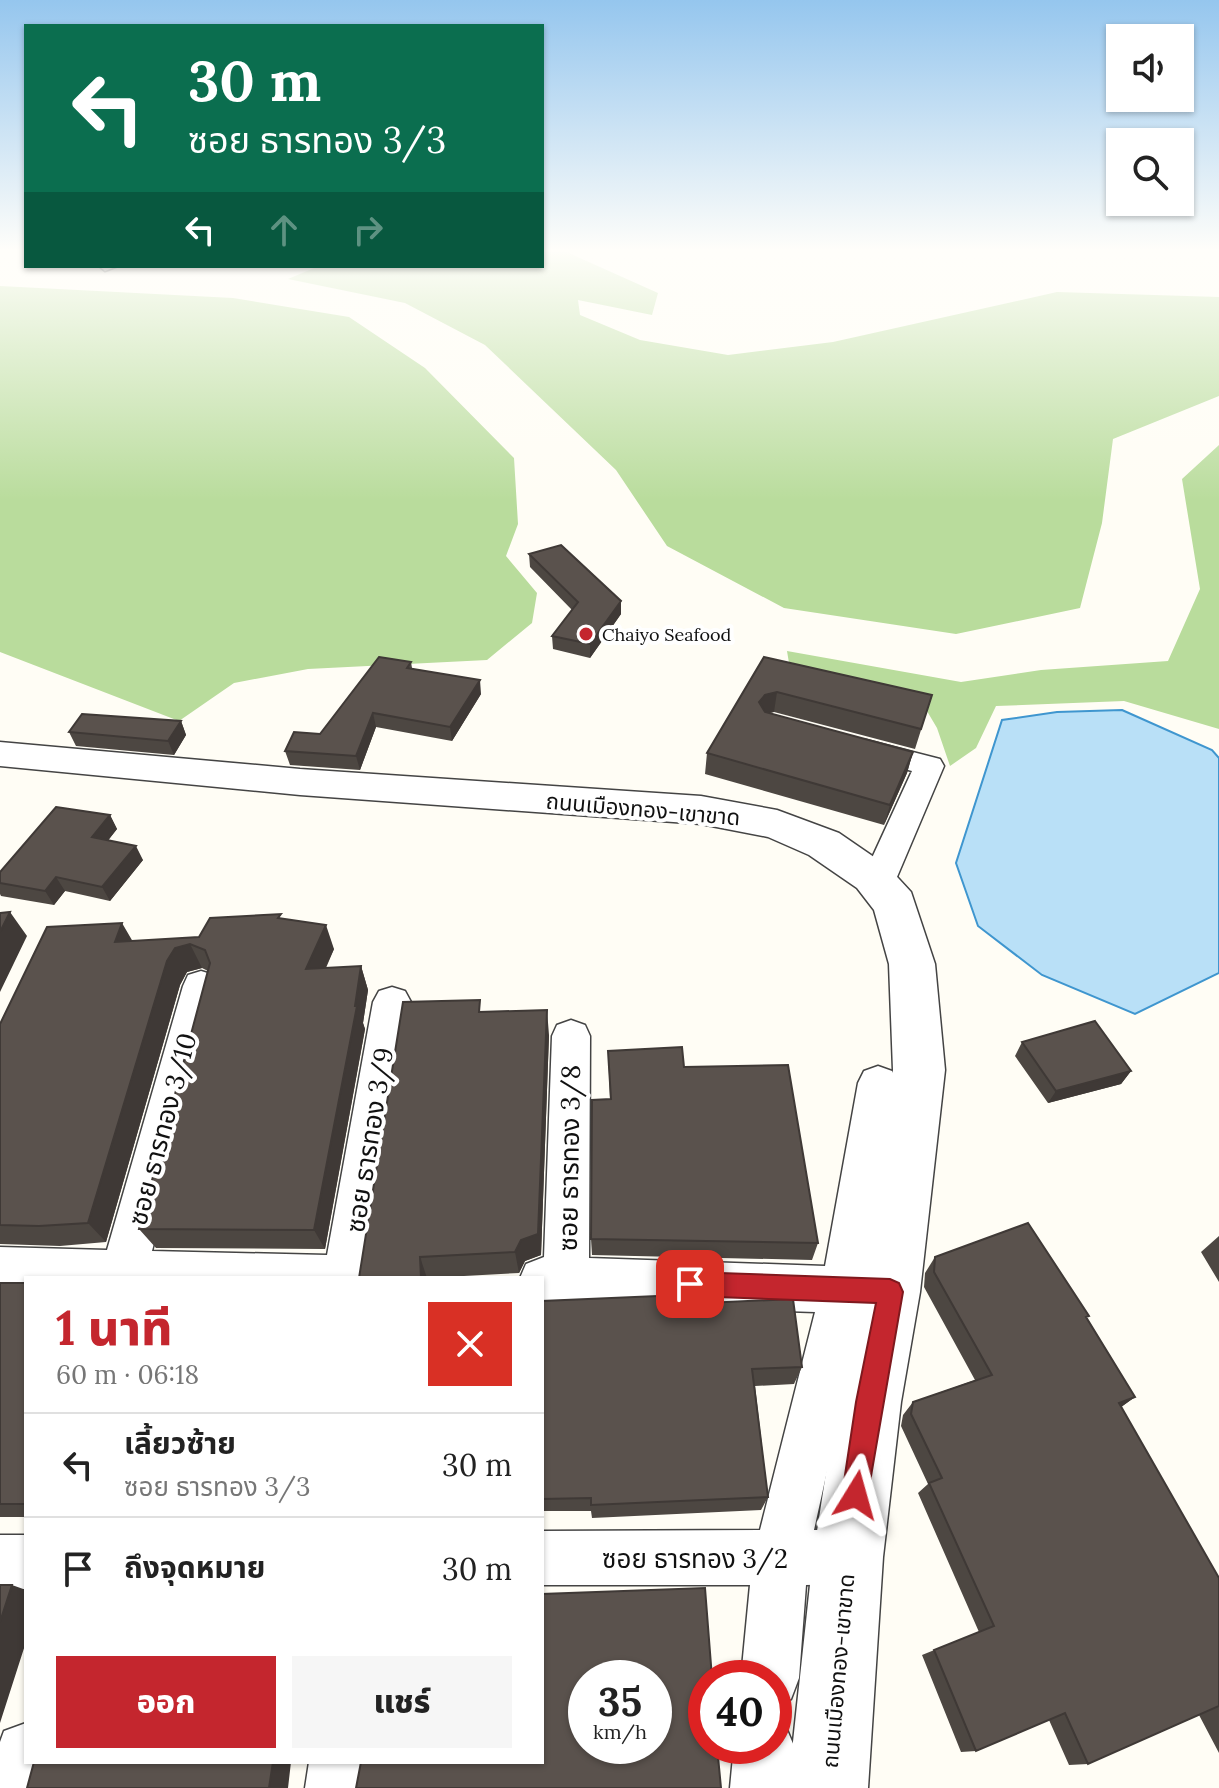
<!DOCTYPE html>
<html lang="th">
<meta charset="utf-8">
<style>
:root{--surface:#fff;--page:#f6f6f6;--text:#222;--muted:#767676;--line:#e0e0e0;--accent:#c4262e}
body{margin:0;font-family:Lora,"Noto Sans Thai",serif;background:var(--page);color:var(--text);height:100vh;display:flex;flex-direction:column;font-size:30px;white-space:nowrap}
*{box-sizing:border-box;margin:0}
p{font-size:26px;color:var(--muted)}
.icon{flex:none;width:44px;height:44px;fill:none;stroke:currentColor;stroke-width:2;stroke-linecap:round;stroke-linejoin:round}
.map{position:relative;flex:1;overflow:hidden}
.sheet{position:absolute;left:24px;top:1276px;width:520px;height:488px;display:flex;flex-direction:column;background:var(--surface);border-radius:0px;box-shadow:0 2px 6px #0004}
.sheet>*{flex:none}
.hud{position:absolute;left:24px;top:24px;width:520px;height:244px;border-radius:0px;box-shadow:0 2px 6px #0004;background:#0b6e4f;color:#fff;overflow:hidden}
.fabs{position:absolute;left:1106px;top:24px;display:grid;gap:16px}
.fabs a{display:grid;place-items:center;width:88px;height:88px;border-radius:0px;background:var(--surface);box-shadow:0 2px 6px #0004;font-size:40px}
.speed{position:absolute;left:568px;top:1660px;display:flex;gap:16px;font-size:40px;font-weight:700;text-align:center}
.speed>*{display:grid;place-content:center;width:104px;height:104px;border-radius:50%;background:var(--surface);box-shadow:0 2px 6px #0004;line-height:1}
.speed small{font-size:20px;font-weight:400}
.speed .limit{border:12px solid #d22;background:#fff;color:#111}
.pin{position:absolute;display:grid;place-items:center;width:68px;height:68px;color:#fff;margin:-34px;border-radius:16px;box-shadow:0 4px 12px #0006}
.me{position:absolute;width:88px;margin:-44px;rotate:8deg;stroke-linejoin:round;filter:drop-shadow(0 0 6px #0008)}
.turn{display:flex;align-items:center;gap:28px;height:168px;padding:0 32px;font-size:36px}
.turn .icon{width:104px;height:104px;stroke-width:2.5}
.turn b{display:block;font-size:56px;line-height:68px}
.lanes{display:flex;align-items:center;height:76px;padding:0 32px;background:#0003;justify-content:center;gap:40px;direction:ltr}
.lanes .off{opacity:.35}
.round{display:grid;place-items:center;flex:none;width:84px;height:84px;border-radius:0px;background:var(--page)}
.headline{display:flex;align-items:center;justify-content:space-between;height:136px;padding:0 32px}
h1{font-size:48px;font-weight:800;line-height:60px;color:var(--accent)}
.button{display:flex;gap:16px;margin-top:auto;padding:16px 32px}
.button a{flex:1;height:92px;border-radius:0px;background:var(--accent);color:#fff;font-size:32px;font-weight:800;line-height:92px;text-align:center}
.button a+a{background:var(--page);color:var(--text)}
ul{padding:0;list-style:none}
li{display:flex;align-items:center;gap:24px;height:104px;padding:0 32px;border-top:2px solid var(--line)}
li div{flex:1}
li b{display:block;font-size:30px}
li em{font-style:normal}
.map>svg:first-child{display:block}
</style>
<div class="map">
<svg width="1219" height="1788" viewBox="0 0 1219 1788">
<rect width="100%" height="100%" fill="#fffdf5"/>
<path fill="#b9dc9c" d="M 542,250 L 562,250 L 658,293 L 652,315 L 578,300 L 580,315 L 640,340 L 728,355 L 833,342 L 1057,292 L 1219,297 L 1219,396 L 1113,439 L 1102,523 L 1080,608 L 956,634 L 784,608 L 667,546 L 616,470 L 485,345 L 405,303 L 288,279 L 319,266 L 542,266 Z
M 0,286 L 233,298 L 349,317 L 425,368 L 514,458 L 518,524 L 506,556 L 537,593 L 532,623 L 487,660 L 308,669 L 234,683 L 179,721 L 0,652 Z
M 1219,445 L 1219,729 L 1124,701 L 996,706 L 976,748 L 950,766 L 937,728 L 921,701 L 791,675 L 787,651 L 961,682 L 1041,670 L 1168,661 L 1200,589 L 1182,479 Z"/>
<path fill="#b9e0f7" stroke="#3f96cf" stroke-width="2" d="M 1122,710 L 1212,750 L 1219,758 L 1219,973 L 1135,1014 L 1042,975 L 978,926 L 956,863 L 1002,720 L 1057,712 Z"/>
<g fill="none" stroke-linecap="round" stroke-linejoin="round">
<g stroke="#444" stroke-width="3">
<path id="minor" d="M 99,266 L 118,266 L 105,271 Z
M 866,740 L 940,759 L 944,766 L 894,884 L 889,893 L 877,896 L 865,893 L 860,884 L 912,771 L 856,756 L 851,749 L 856,742 Z
M 201,971 L 214,975 L 219,986 L 152,1251 L 327,1255 L 373,1002 L 379,991 L 392,987 L 405,991 L 411,1002 L 369,1278 L 26,1278 L 26,1294 L 0,1293 L 0,1247 L 107,1250 L 183,986 L 188,975 Z
M 571,1020 L 585,1025 L 590,1036 L 589,1258 L 825,1266 L 858,1083 L 864,1071 L 878,1066 L 892,1071 L 898,1083 L 870,1269 L 882,1274 L 889,1290 L 882,1306 L 862,1313 L 814,1530 L 848,1530 L 867,1538 L 875,1557 L 867,1576 L 848,1584 L 806,1585 L 799,1678 L 791,1699 L 774,1706 L 774,1678 L 741,1678 L 750,1585 L 542,1585 L 542,1531 L 760,1530 L 815,1312 L 542,1303 L 542,1278 L 520,1278 L 526,1264 L 544,1257 L 552,1036 L 557,1025 Z
M 0,1535 L 26,1535 L 26,1589 L 0,1589 Z
M 774,1720 L 785,1725 L 794,1746 L 792,1788 L 730,1788 L 734,1746 L 774,1746 Z
M 26,1723 L 26,1762 L 54,1762 L 47,1788 L 0,1788 L 0,1742 L 4,1731 Z
M 309,1762 L 371,1762 L 367,1788 L 305,1788 Z"/>
</g>
<g stroke="#444" stroke-width="3">
<path id="tertiary" d="M 0,742 L 300,769 L 701,796 L 777,810 L 839,833 L 887,866 L 911,892 L 935,964 L 945,1070 L 920,1292 L 901,1402 L 883,1557 L 868,1788 L 788,1788 L 813,1557 L 837,1402 L 860,1292 L 893,1070 L 889,964 L 874,910 L 857,888 L 809,855 L 768,837 L 701,824 L 300,795 L 0,766 Z"/>
</g>
<use href="#minor" fill="#fff" fill-rule="evenodd"/>
<use href="#tertiary" fill="#fff" fill-rule="evenodd"/>
</g>
<path fill="#4d4742" d="M 529,554 L 621,614 L 590,658 L 553,649 L 552,636 L 572,610 L 530,567 Z
M 764,657 L 932,695 L 915,749 L 774,712 L 769,713 L 913,752 L 907,773 L 884,825 L 705,774 L 707,753 Z
M 411,662 L 412,668 L 481,694 L 452,741 L 376,727 L 360,770 L 290,765 L 285,751 L 320,734 Z
M 181,721 L 186,735 L 174,755 L 76,746 L 69,732 Z
M 110,815 L 117,829 L 108,840 L 143,860 L 110,901 L 65,891 L 54,905 L 1,896 L 0,894 L 0,872 Z
M 283,919 L 334,949 L 326,968 L 361,966 L 368,990 L 363,1023 L 365,1029 L 325,1249 L 156,1248 L 139,1229 L 208,971 L 202,968 L 187,972 L 180,985 L 106,1242 L 60,1246 L 0,1244 L 0,1024 L 132,941 L 199,937 Z
M 482,1012 L 549,1035 L 541,1255 L 525,1261 L 519,1273 L 427,1278 L 359,1278 Z
M 1022,1042 L 1131,1071 L 1121,1084 L 1048,1103 L 1015,1056 Z
M 608,1051 L 684,1067 L 818,1243 L 812,1260 L 592,1255 L 591,1239 L 610,1099 Z
M 1219,1236 L 1219,1282 L 1201,1252 Z
M 935,1257 L 1087,1318 L 1135,1397 L 1121,1407 L 1219,1578 L 1219,1753 L 1199,1715 L 1088,1764 L 1069,1765 L 1049,1720 L 976,1751 L 961,1752 L 922,1655 L 979,1632 L 918,1493 L 928,1484 L 901,1426 L 903,1415 L 913,1402 L 975,1380 L 924,1287 L 925,1273 Z
M 0,1283 L 26,1283 L 26,1517 L 0,1517 Z
M 542,1301 L 705,1303 L 802,1367 L 794,1384 L 755,1386 L 768,1497 L 761,1510 L 592,1518 L 591,1511 L 542,1511 Z"/>
<path fill="#3f3936" d="M 621,601 L 621,614 L 590,658 L 590,644 Z
M 480,680 L 481,694 L 452,741 L 450,727 Z
M 777,692 L 774,712 L 762,715 L 759,702 L 765,695 Z
M 373,713 L 376,727 L 360,770 L 356,756 Z
M 181,721 L 186,735 L 174,755 L 168,741 Z
M 913,752 L 907,773 L 884,825 L 890,805 Z
M 110,815 L 117,829 L 100,851 L 92,837 Z
M 136,846 L 143,860 L 110,901 L 102,887 Z
M 56,877 L 65,891 L 54,905 L 45,891 Z
M 10,912 L 27,936 L 0,992 L 0,932 Z
M 122,923 L 136,947 L 115,942 Z
M 326,925 L 334,949 L 314,992 L 306,969 Z
M 190,944 L 202,968 L 187,972 L 180,985 L 106,1242 L 88,1223 L 167,961 L 175,948 Z
M 361,966 L 368,990 L 363,1023 L 365,1029 L 325,1249 L 314,1230 Z
M 547,1010 L 549,1035 L 541,1255 L 525,1261 L 519,1273 L 515,1252 Z
M 1131,1071 L 1121,1084 L 1048,1103 L 1056,1091 Z
M 420,1257 L 427,1278 L 421,1278 Z
M 1135,1397 L 1117,1410 L 1119,1403 Z
M 12,1585 L 26,1590 L 26,1642 L 0,1723 L 0,1622 Z
M 273,1762 L 291,1762 L 288,1788 L 269,1788 Z"/>
<path fill="#5a524d" stroke="#3f3936" stroke-width="2" fill-rule="evenodd" d="M 561,545 L 621,601 L 590,644 L 552,636 L 578,602 L 529,554 Z
M 379,657 L 411,662 L 407,668 L 480,680 L 450,727 L 373,713 L 356,756 L 285,751 L 294,732 L 320,734 Z
M 764,657 L 932,695 L 921,729 L 777,692 L 765,695 L 759,702 L 765,712 L 913,752 L 890,805 L 707,753 Z
M 82,714 L 181,721 L 168,741 L 69,732 Z
M 56,807 L 110,815 L 92,837 L 136,846 L 102,887 L 56,877 L 45,891 L 0,883 L 0,872 Z
M 10,912 L 0,932 L 0,913 Z
M 281,914 L 278,918 L 326,925 L 306,969 L 361,966 L 355,1006 L 357,1006 L 314,1230 L 139,1229 L 210,963 L 205,950 L 190,944 L 175,948 L 167,961 L 88,1223 L 39,1226 L 0,1225 L 0,1024 L 47,927 L 122,923 L 115,942 L 199,937 L 210,918 Z
M 480,1000 L 479,1012 L 547,1010 L 538,1234 L 521,1240 L 515,1252 L 420,1257 L 421,1278 L 359,1278 L 403,1002 Z
M 1095,1021 L 1131,1071 L 1056,1091 L 1022,1042 Z
M 682,1047 L 684,1067 L 788,1065 L 818,1243 L 591,1239 L 592,1100 L 611,1099 L 608,1051 Z
M 1028,1223 L 1089,1316 L 1086,1317 L 1135,1397 L 1119,1403 L 1219,1578 L 1219,1706 L 1088,1764 L 1065,1713 L 976,1751 L 934,1650 L 994,1626 L 929,1483 L 942,1478 L 911,1414 L 913,1402 L 992,1375 L 934,1272 L 935,1257 Z
M 0,1283 L 26,1283 L 26,1504 L 0,1504 Z
M 704,1294 L 705,1303 L 793,1299 L 802,1367 L 752,1369 L 768,1497 L 591,1505 L 591,1498 L 542,1499 L 542,1301 Z
M 0,1585 L 12,1585 L 0,1622 Z
M 705,1588 L 712,1678 L 706,1678 L 706,1746 L 717,1746 L 721,1788 L 356,1788 L 361,1762 L 542,1762 L 542,1594 ZM 586,1678 L 654,1678 L 654,1746 L 586,1746 Z
M 34,1762 L 273,1762 L 269,1788 L 27,1788 Z"/>
<linearGradient id="sky" x2="0" y2="1"><stop stop-color="#95c6ee"/><stop offset="0.5" stop-color="#fffefa"/><stop offset="1" stop-color="#fffefa" stop-opacity="0"/></linearGradient>
<rect width="1219" height="501" fill="url(#sky)"/>
<path fill="#c4262e" stroke="#7f191e" stroke-width="2" d="M 690,1272 L 890,1279 L 899,1283 L 903,1292 L 866,1505 L 856,1509 L 846,1505 L 842,1495 L 856,1402 L 876,1303 L 690,1296 L 681,1293 L 677,1284 L 681,1275 Z"/>
<circle fill="#c4262e" stroke="#fff" stroke-width="3" cx="586" cy="634" r="8"/>
<g text-anchor="middle" dominant-baseline="central" stroke-width="8" stroke-linejoin="round" paint-order="stroke">
<g font-size="18" fill="#111" stroke="#fff" text-anchor="start">
<text x="602" y="634">Chaiyo Seafood</text>
</g>
<g font-size="22" fill="#111" stroke="#fff">
<text transform="translate(643 809) rotate(5)">ถนนเมืองทอง-เขาขาด</text>
<text transform="translate(838 1671) rotate(-85)">ถนนเมืองทอง-เขาขาด</text>
</g>
<g font-size="26" fill="#111" stroke="#fff">
<text transform="translate(162 1129) rotate(-75)">ซอย ธารทอง 3/10</text>
<text transform="translate(369 1140) rotate(-81)">ซอย ธารทอง 3/9</text>
<text transform="translate(569 1158) rotate(-89)">ซอย ธารทอง 3/8</text>
<text x="695" y="1558">ซอย ธารทอง 3/2</text>
</g>
</g>
</svg>
<div class="fabs">
<a><svg class="icon" aria-label="sound" viewBox="0 0 24 24"><path d="M4 9h4l5-4v14l-5-4H4zM17 9q2 3 0 6"/></svg></a>
<a><svg class="icon" aria-label="search" viewBox="0 0 24 24"><circle cx="10" cy="10" r="6"/><path d="M15 15l6 6"/></svg></a>
</div>
<div class="speed"><div>35<small>km/h</small></div><div class="limit">40</div></div>
<div class="pin" style="left:690px;top:1284px;background:#d93025"><svg class="icon" aria-label="arrive" viewBox="0 0 24 24"><path d="M6 21V4h12l-3 4 3 4H6"/></svg></div>
<svg class="me" style="left:856px;top:1495px" viewBox="-20 -20 40 40"><path d="M0-17L14 15 0 8-14 15z" fill="#c4262e" stroke="#fff" stroke-width="4"/></svg>
<div class="hud">
<div class="turn"><svg class="icon" aria-label="left" viewBox="0 0 24 24"><path d="M17 20v-9H6M10 6l-5 5 5 5"/></svg><div><b>30 m</b>ซอย ธารทอง 3/3</div></div>
<div class="lanes"><svg class="icon" aria-label="left" viewBox="0 0 24 24"><path d="M17 20v-9H6M10 6l-5 5 5 5"/></svg><svg class="icon off" aria-label="ahead" viewBox="0 0 24 24"><path d="M12 20V5M6 11l6-6 6 6"/></svg><svg class="icon off" aria-label="right" viewBox="0 0 24 24"><path d="M7 20v-9h11M14 6l5 5-5 5"/></svg></div>
</div>
<section class="sheet">
<div class="headline"><div><h1>1 นาที</h1><p>60 m · 06:18</p></div><a class="round" style="background:#d93025;color:#fff"><svg class="icon" aria-label="close" viewBox="0 0 24 24"><path d="M6 6l12 12M18 6L6 18"/></svg></a></div>
<ul>
<li><svg class="icon" aria-label="left" viewBox="0 0 24 24"><path d="M17 20v-9H6M10 6l-5 5 5 5"/></svg><div><b>เลี้ยวซ้าย</b><p>ซอย ธารทอง 3/3</p></div><em>30 m</em></li>
<li><svg class="icon" aria-label="arrive" viewBox="0 0 24 24"><path d="M6 21V4h12l-3 4 3 4H6"/></svg><div><b>ถึงจุดหมาย</b></div><em>30 m</em></li>
</ul>
<div class="button"><a>ออก</a><a>แชร์</a></div>
</section>
</div>
